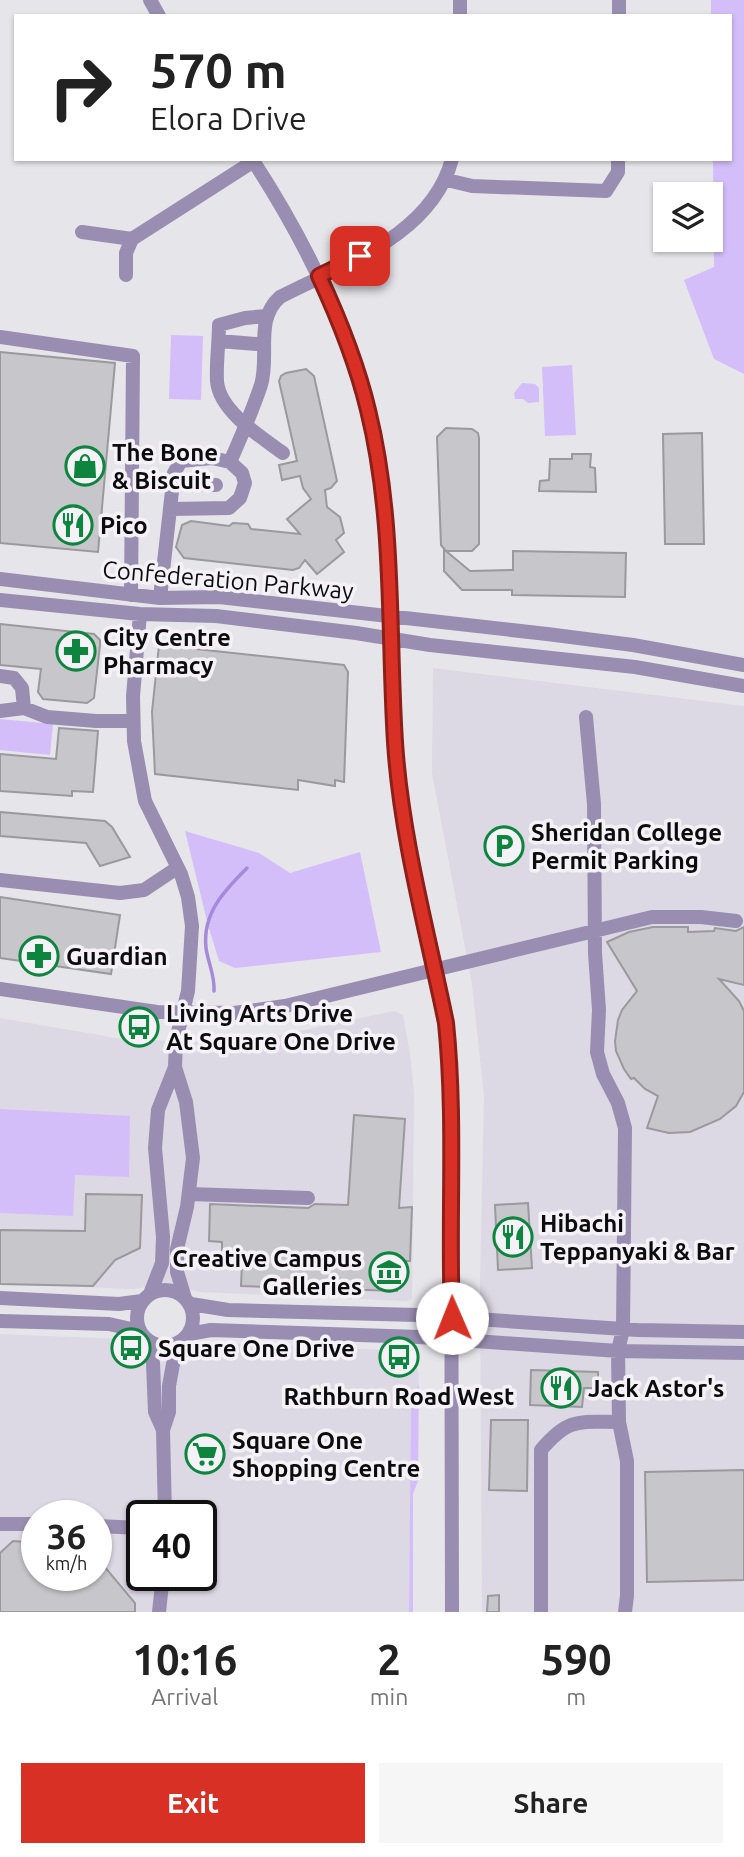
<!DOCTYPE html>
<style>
:root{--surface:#fff;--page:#f6f6f6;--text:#222;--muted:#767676;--accent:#d93025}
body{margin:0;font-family:Ubuntu,sans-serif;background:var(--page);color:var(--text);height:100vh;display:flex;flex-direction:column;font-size:26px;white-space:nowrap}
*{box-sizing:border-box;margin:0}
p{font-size:23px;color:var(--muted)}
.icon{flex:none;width:38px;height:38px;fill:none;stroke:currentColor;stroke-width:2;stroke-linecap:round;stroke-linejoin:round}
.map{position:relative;height:1612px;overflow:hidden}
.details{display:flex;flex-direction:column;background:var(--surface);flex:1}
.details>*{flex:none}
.top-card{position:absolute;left:14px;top:14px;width:718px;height:147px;border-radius:0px;box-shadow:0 2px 5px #0004;background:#fff;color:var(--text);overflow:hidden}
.buttons{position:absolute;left:653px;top:182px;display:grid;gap:14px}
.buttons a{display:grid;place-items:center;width:70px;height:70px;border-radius:0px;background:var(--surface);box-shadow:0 2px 5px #0004;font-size:35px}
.speed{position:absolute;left:21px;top:1500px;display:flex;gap:14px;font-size:35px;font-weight:700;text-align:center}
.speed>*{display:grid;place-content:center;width:91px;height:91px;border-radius:50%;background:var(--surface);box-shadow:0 2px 5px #0004;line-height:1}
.speed small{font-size:18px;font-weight:400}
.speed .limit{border:4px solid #111;border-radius:10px;background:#fff;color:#111}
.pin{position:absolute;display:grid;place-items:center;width:60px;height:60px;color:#fff;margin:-30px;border-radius:14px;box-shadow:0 4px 10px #0006}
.me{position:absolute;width:77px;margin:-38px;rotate:359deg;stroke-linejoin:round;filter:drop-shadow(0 0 5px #0008)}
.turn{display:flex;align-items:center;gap:24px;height:147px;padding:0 21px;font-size:32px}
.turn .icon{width:91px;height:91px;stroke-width:2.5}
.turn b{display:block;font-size:49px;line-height:60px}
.eta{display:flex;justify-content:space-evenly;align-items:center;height:119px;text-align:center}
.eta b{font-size:42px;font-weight:700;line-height:49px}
.action{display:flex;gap:14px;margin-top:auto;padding:14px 21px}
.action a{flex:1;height:80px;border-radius:0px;background:var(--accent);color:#fff;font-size:28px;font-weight:700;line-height:80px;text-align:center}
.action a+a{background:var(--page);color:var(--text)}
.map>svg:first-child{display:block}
</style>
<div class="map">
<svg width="744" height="1612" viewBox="0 0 744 1612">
<rect width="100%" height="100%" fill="#e6e5ea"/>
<path fill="#dcd8e4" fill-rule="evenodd" d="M 433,668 L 744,706 L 744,1612 L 482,1612 L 480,1286 L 484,1096 L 472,984 L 432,773 Z
M 394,1011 L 403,1015 L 410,1054 L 414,1093 L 412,1298 L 407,1301 L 200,1292 L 165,1284 L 133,1289 L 0,1284 L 0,1018 L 122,1039 L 201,1042 L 277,1036 Z
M 0,1334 L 121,1339 L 129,1342 L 136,1349 L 138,1361 L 189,1362 L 203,1347 L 218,1343 L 410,1351 L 418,1371 L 419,1386 L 411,1394 L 409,1612 L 0,1612 ZM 37,1516 L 96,1516 L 96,1575 L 37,1575 ZM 142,1516 L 201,1516 L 201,1575 L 142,1575 Z"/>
<path fill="#d3befa" d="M 711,0 L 744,0 L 744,374 L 714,359 L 684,280 L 714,267 L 713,159 L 730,159 L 730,16 L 711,16 Z
M 171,335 L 203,336 L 201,400 L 169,399 Z
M 572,365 L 576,435 L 545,436 L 542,367 Z
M 522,383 L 535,384 L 539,388 L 539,402 L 528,403 L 523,399 L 515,399 L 514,393 Z
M 0,719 L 53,724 L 50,755 L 0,750 Z
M 185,831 L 259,853 L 290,873 L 360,852 L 381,952 L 235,968 L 219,961 L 208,925 Z
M 0,1109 L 130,1116 L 129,1177 L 75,1175 L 73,1216 L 0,1213 Z
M 419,1386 L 418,1481 L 413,1494 L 413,1612 L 409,1612 L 411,1393 Z"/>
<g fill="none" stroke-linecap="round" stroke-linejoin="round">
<path stroke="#a689d8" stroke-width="3.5" d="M 214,991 C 215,975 208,963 206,948 C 202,913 225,890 247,868"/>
</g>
<path fill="#c7c6ca" stroke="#9a999d" stroke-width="2" d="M 0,352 L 115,363 L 98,552 L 0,543 Z
M 306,369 L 314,376 L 337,481 L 331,488 L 325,490 L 327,507 L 340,517 L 344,533 L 336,540 L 344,552 L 317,574 L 305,560 L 299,568 L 293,570 L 184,558 L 176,547 L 182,525 L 191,521 L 229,526 L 233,523 L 248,524 L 251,529 L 300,534 L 287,519 L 311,499 L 303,488 L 300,476 L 282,480 L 279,465 L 297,461 L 279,381 L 281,376 L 286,373 Z
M 446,428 L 472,429 L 478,433 L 479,438 L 479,544 L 472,551 L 446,551 L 470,571 L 513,570 L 513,551 L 626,553 L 625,597 L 512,595 L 512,590 L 462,590 L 444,571 L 444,549 L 446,551 L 441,545 L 437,437 Z
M 702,433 L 704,544 L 665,544 L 663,434 Z
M 572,454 L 591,454 L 590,467 L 595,468 L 596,492 L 539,491 L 540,481 L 549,480 L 550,459 L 572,459 Z
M 0,624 L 94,634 L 100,640 L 100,645 L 94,698 L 87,703 L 43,699 L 38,692 L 41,669 L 0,665 Z
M 159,645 L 344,665 L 348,672 L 344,782 L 335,780 L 335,786 L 298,780 L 298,790 L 155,774 L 152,712 Z
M 59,728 L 98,731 L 93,792 L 72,791 L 72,796 L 0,791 L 0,754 L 56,759 Z
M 0,812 L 105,821 L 112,827 L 130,857 L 100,866 L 86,843 L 0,836 Z
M 0,897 L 120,915 L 111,974 L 0,958 Z
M 653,927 L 688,927 L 688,932 L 714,931 L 715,928 L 736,931 L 744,927 L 744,985 L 719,979 L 739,1001 L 744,1011 L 744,1092 L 736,1106 L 720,1119 L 690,1132 L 669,1133 L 647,1128 L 658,1096 L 645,1089 L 634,1078 L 631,1079 L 624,1069 L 616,1051 L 615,1041 L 618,1020 L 622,1010 L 637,991 L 607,942 L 629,932 Z
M 354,1115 L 405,1119 L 399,1208 L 412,1207 L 410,1261 L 404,1261 L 403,1280 L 397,1280 L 397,1291 L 241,1286 L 242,1264 L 233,1264 L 234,1250 L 222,1250 L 222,1242 L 209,1241 L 210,1204 L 308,1208 L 315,1204 L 348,1205 Z
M 86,1194 L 142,1195 L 140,1248 L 115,1260 L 93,1286 L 0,1284 L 0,1230 L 85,1231 Z
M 528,1203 L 532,1268 L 498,1270 L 495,1205 Z
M 531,1370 L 598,1372 L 598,1388 L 584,1388 L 582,1407 L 530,1405 Z
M 491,1420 L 528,1420 L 527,1491 L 489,1490 Z
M 744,1470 L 744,1580 L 647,1582 L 645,1472 Z
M 13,1541 L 37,1543 L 37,1575 L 96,1575 L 96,1561 L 102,1568 L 104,1566 L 135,1603 L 135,1612 L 0,1612 L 0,1553 Z
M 499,1595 L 499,1612 L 487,1612 L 488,1596 Z"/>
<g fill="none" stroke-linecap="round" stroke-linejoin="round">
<path stroke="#998eb1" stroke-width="14" d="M 150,0 L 159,16
M 460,16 L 460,0
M 619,16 L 619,0
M 252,159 C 331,280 378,398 388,543 C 394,626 391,709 400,791 C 409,870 435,946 446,1025 C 449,1047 450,1070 451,1093 L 452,1612
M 447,180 L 472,186 L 606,191 L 618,172 L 618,159
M 82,232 L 132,239
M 126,275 L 126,253 L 132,239 L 254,161
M 266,316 L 245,318 L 219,325 C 219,343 216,362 217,381 C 219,411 261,437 283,453
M 0,337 L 133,356 L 131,595
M 219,341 L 257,344
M 173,484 L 216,485
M 170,509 L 229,508 L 240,498 L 245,483 L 242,473 L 230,462 C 241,437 252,412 261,385 C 270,355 254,320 280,297 C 344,264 432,235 452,159
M 0,579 L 160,598 L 219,597 L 547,634 L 633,645 L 744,665
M 160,598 L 174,473 L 181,461 L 212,458 L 230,462
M 0,600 L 140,614 L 216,616 L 356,633 L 430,645 L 635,667 L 744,686
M 140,614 L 133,696 L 134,741 L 145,801 L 181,874 L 188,897 L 192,926 L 188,991 L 176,1040 L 175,1067 L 186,1102 L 193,1158 L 187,1207 L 177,1249 L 177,1272 L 185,1298
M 0,676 L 14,678 L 22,688 L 24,708
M 0,711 L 24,708 L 47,717 L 96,721 L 133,721
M 586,717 L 594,804 L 595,953 L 599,1010 L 597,1052 L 603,1074 L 618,1103 L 625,1128 L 623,1329 L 618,1351 L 619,1422 L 627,1461 L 627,1596 L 625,1612
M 0,880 L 120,893 L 144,890 L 177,868
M 0,989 L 157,1012 L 234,1013 L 285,1006 L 652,917 L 701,917 L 736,921
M 189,1194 L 308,1198
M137 1318a28 28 0 1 1 56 0a28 28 0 1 1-56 0Z
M 150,1294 L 162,1263 L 163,1237 L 155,1148 L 158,1110 L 175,1067
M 0,1298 L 119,1304 L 142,1301
M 191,1304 L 228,1310 L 417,1315 L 638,1330 L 744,1332
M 0,1321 L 109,1324 L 140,1331
M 189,1334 L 211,1330 L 419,1337 L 618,1351 L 744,1353
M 148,1341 L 153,1363 L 155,1412 L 163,1430
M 165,1516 L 163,1430 L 169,1412 L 169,1386 L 173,1364 L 181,1342
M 0,1524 L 37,1524
M 96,1526 L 142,1528
M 159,1612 L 163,1575
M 541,1612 L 541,1450 C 569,1417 579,1422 619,1422"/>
</g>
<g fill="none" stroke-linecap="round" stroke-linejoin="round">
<g stroke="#8d1f18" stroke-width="18">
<path id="route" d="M 360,256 L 319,276 C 339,319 357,364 368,410 C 395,519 388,631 395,742 C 401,837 427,930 446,1023 C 456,1121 448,1219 452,1318"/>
</g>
<use href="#route" stroke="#d93025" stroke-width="12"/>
</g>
<defs>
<g id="shop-ring" transform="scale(2.0125)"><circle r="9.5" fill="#f4f2f7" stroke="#0d853e" stroke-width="1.5"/><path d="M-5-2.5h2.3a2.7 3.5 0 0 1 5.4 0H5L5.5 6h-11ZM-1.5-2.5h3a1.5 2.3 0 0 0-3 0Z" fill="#0d853e"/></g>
<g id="restaurant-ring" transform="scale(2.0125)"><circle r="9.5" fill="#f4f2f7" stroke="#0d853e" stroke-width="1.5"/><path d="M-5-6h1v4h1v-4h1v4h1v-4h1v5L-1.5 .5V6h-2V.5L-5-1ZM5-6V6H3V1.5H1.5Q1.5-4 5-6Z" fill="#0d853e"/></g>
<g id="pharmacy-ring" transform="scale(2.0125)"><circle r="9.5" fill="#f4f2f7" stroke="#0d853e" stroke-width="1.5"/><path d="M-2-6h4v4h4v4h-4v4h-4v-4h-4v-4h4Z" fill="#0d853e"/></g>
<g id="parking-ring" transform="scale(2.0125)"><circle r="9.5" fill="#f4f2f7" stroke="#0d853e" stroke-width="1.5"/><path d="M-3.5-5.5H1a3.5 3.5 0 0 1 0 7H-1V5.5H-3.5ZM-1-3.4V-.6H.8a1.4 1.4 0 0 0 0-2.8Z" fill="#0d853e"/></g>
<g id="bus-ring" transform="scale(2.0125)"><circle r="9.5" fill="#f4f2f7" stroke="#0d853e" stroke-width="1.5"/><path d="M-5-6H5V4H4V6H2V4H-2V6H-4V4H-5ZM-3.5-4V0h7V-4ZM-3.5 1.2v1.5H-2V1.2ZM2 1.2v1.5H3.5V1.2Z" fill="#0d853e"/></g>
<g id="museum-ring" transform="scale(2.0125)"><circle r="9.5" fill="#f4f2f7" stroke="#0d853e" stroke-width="1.5"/><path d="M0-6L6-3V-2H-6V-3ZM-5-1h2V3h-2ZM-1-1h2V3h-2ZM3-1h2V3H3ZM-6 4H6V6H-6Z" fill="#0d853e"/></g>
<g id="supermarket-ring" transform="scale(2.0125)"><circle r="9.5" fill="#f4f2f7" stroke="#0d853e" stroke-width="1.5"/><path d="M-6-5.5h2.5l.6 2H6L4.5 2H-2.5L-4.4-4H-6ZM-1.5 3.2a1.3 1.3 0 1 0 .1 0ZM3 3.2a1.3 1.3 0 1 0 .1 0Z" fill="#0d853e"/></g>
</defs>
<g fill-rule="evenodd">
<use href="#shop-ring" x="85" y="466"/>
<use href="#restaurant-ring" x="73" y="525"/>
<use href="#pharmacy-ring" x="76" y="651"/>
<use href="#parking-ring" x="504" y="846"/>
<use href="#pharmacy-ring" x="39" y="956"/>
<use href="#bus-ring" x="139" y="1027"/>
<use href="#restaurant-ring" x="513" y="1237"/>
<use href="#museum-ring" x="389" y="1272"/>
<use href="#bus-ring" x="131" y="1348"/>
<use href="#bus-ring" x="399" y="1357"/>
<use href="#restaurant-ring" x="561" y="1388"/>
<use href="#supermarket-ring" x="205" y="1454"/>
</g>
<g text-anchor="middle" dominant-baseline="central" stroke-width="7" stroke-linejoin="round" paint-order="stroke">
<g font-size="24" font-weight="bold" fill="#0c0b0d" stroke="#f4f2f7" text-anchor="start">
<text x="112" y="452">The Bone<tspan x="112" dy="28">&amp; Biscuit</tspan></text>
<text x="100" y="525">Pico</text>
<text x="103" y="637">City Centre<tspan x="103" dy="28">Pharmacy</tspan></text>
<text x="531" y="832">Sheridan College<tspan x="531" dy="28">Permit Parking</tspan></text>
<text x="66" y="956">Guardian</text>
<text x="166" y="1013">Living Arts Drive<tspan x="166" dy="28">At Square One Drive</tspan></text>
<text x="540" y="1223">Hibachi<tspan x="540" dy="28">Teppanyaki &amp; Bar</tspan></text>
<text x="362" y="1258" text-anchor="end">Creative Campus<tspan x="362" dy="28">Galleries</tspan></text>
<text x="158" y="1348">Square One Drive</text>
<text x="588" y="1388">Jack Astor's</text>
<text x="399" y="1396" text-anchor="middle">Rathburn Road West</text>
<text x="232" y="1440">Square One<tspan x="232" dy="28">Shopping Centre</tspan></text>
</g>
<g font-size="24" fill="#0c0b0d" stroke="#f4f2f7">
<text transform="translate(228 580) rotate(5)">Confederation Parkway</text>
</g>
</g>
</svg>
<div class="buttons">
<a><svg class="icon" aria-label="layers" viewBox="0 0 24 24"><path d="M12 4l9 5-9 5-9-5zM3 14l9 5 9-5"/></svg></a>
</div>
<div class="speed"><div>36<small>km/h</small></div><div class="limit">40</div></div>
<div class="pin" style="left:360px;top:256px;background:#d93025"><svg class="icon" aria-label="arrive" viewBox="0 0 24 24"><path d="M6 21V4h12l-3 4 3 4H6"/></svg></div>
<svg class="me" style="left:452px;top:1318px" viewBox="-20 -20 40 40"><circle r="19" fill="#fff"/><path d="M0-13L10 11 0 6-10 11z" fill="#d93025"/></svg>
<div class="top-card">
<div class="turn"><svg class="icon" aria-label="right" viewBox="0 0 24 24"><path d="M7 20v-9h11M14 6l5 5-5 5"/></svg><div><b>570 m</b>Elora Drive</div></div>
</div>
</div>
<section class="details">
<div class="eta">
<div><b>10:16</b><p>Arrival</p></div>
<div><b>2</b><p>min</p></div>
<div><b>590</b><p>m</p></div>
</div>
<div class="action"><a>Exit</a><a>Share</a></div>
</section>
